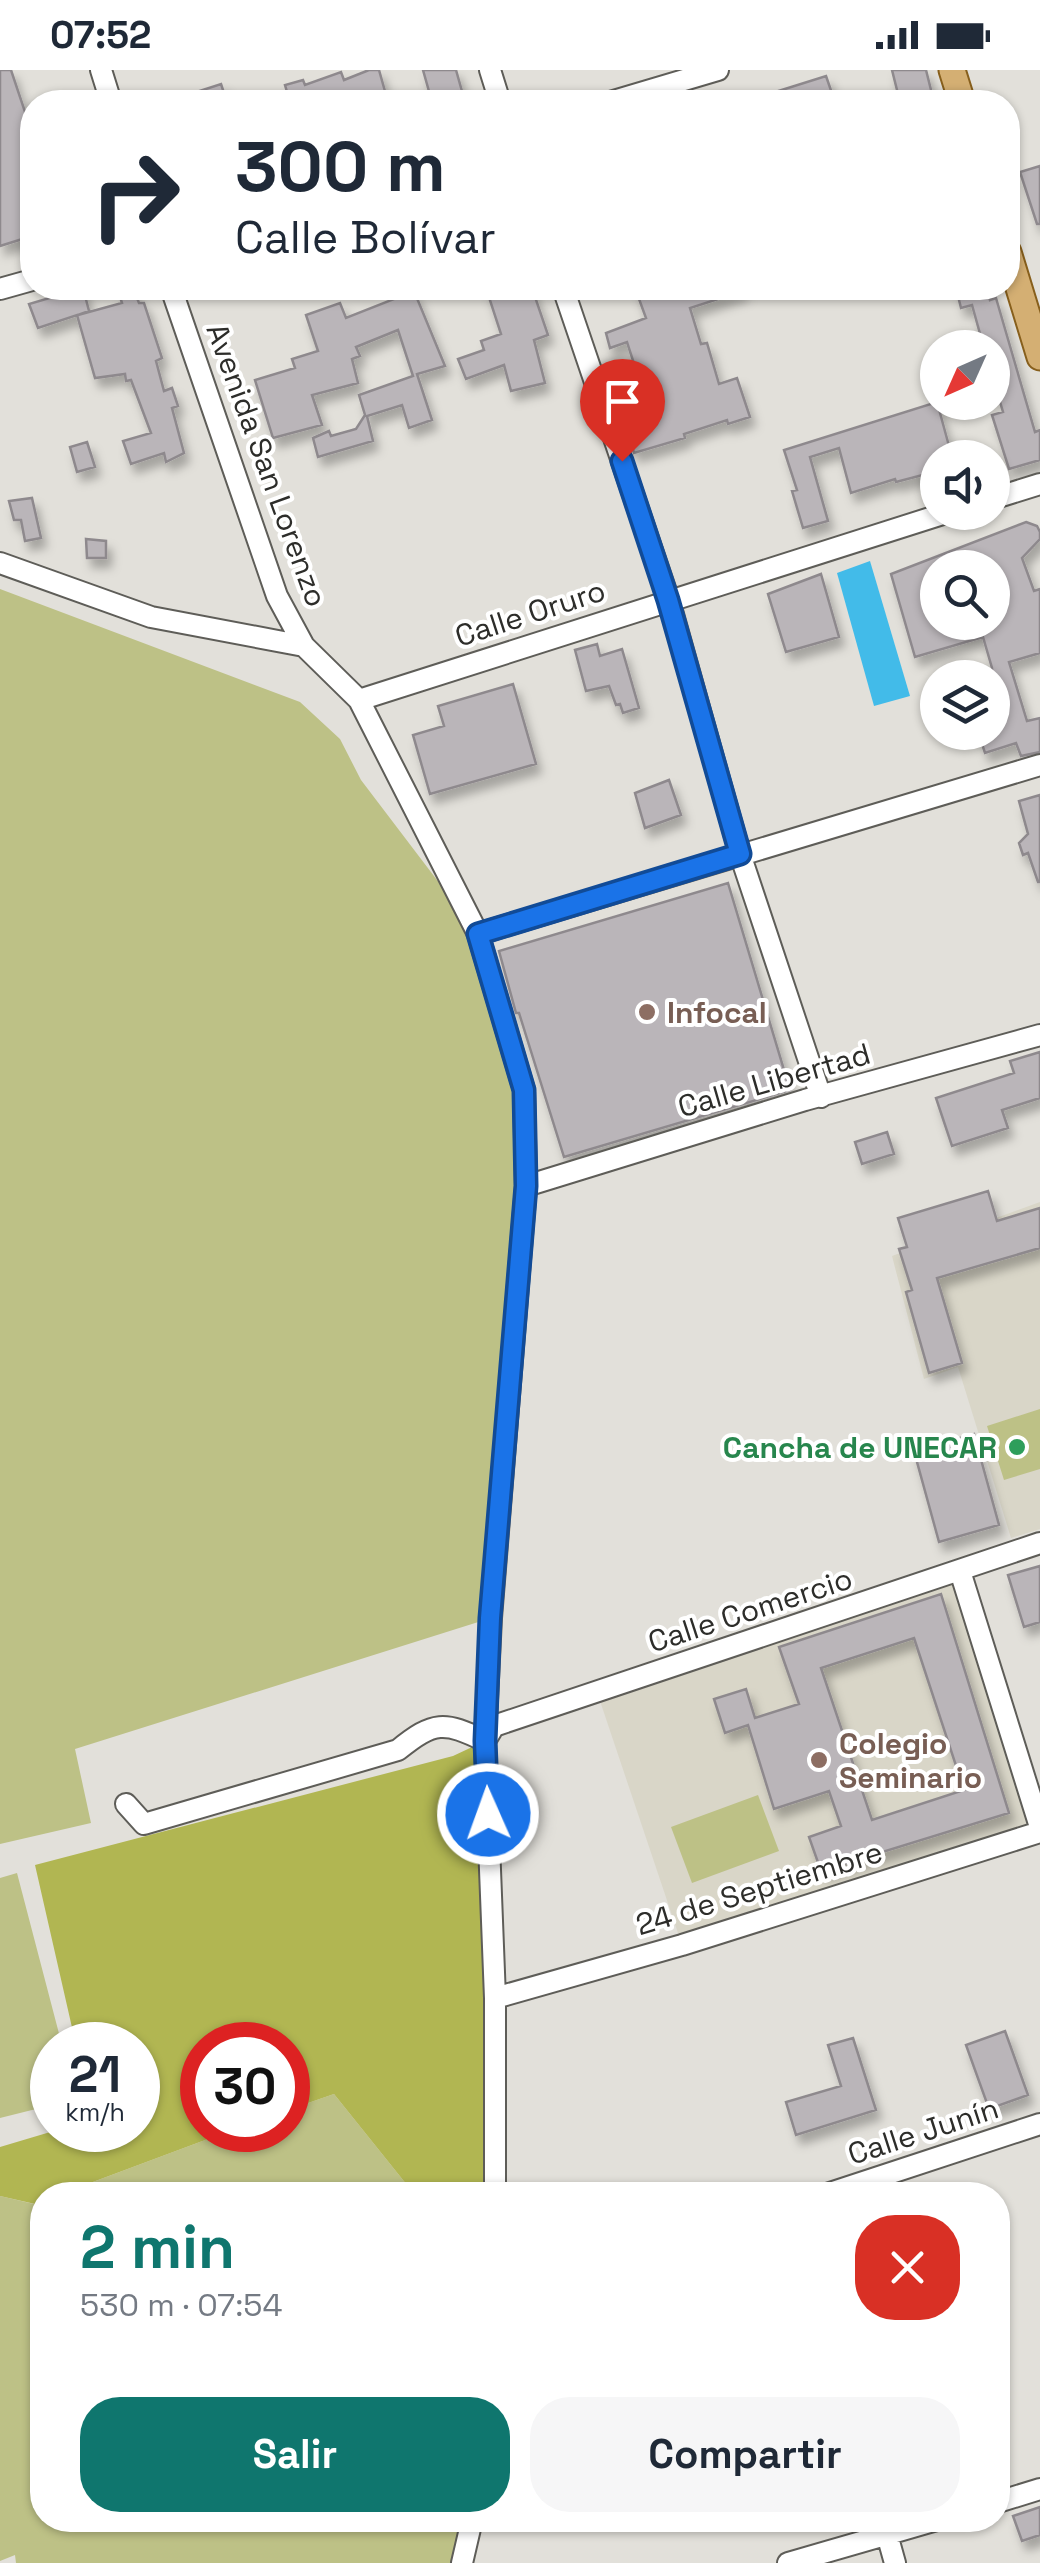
<!DOCTYPE html>
<html lang="es">
<meta charset="utf-8">
<style>
:root{--surface:#fff;--page:#f6f6f7;--text:#1f2937;--muted:#747a83;--accent:#0f766e}
body{margin:0;font-family:"Space Grotesk",sans-serif;background:var(--page);color:var(--text);height:100vh;display:flex;flex-direction:column;font-size:38px;white-space:nowrap}
*{box-sizing:border-box;margin:0}
p{font-size:32px;color:var(--muted)}
.icon{flex:none;width:55px;height:55px;fill:none;stroke:currentColor;stroke-width:2;stroke-linecap:round;stroke-linejoin:round}
.map{position:relative;flex:1;overflow:hidden}
.panel{position:absolute;left:30px;top:2112px;width:980px;height:350px;display:flex;flex-direction:column;background:var(--surface);border-radius:40px;box-shadow:0 2px 8px #0004}
.panel>*{flex:none}
.hud{position:absolute;left:20px;top:20px;width:1000px;height:210px;border-radius:40px;box-shadow:0 2px 8px #0004;background:#fff;color:var(--text);overflow:hidden}
.needle{width:65px;rotate:225deg}
.controls{position:absolute;left:920px;top:260px;display:grid;gap:20px}
.controls a{display:grid;place-items:center;width:90px;height:90px;border-radius:50%;background:var(--surface);box-shadow:0 2px 8px #0004;font-size:50px}
.speed{position:absolute;left:30px;top:1952px;display:flex;gap:20px;font-size:50px;font-weight:700;text-align:center}
.speed>*{display:grid;place-content:center;width:130px;height:130px;border-radius:50%;background:var(--surface);box-shadow:0 2px 8px #0004;line-height:1}
.speed small{font-size:25px;font-weight:400}
.speed .limit{border:15px solid #d22;background:#fff;color:#111}
.pin{position:absolute;display:grid;place-items:center;width:85px;height:85px;color:#fff;margin:-102px -42px;border-radius:50% 50% 50% 0;rotate:-45deg;box-shadow:0 0 10px #0007}
.pin .icon{rotate:45deg}
.me{position:absolute;width:110px;margin:-55px;rotate:358deg;stroke-linejoin:round;filter:drop-shadow(0 0 8px #0008)}
.turn{display:flex;align-items:center;gap:35px;height:210px;padding:0 50px;font-size:45px}
.turn .icon{width:130px;height:130px;stroke-width:2.5}
.turn b{display:block;font-size:70px;line-height:85px}
.round{display:grid;place-items:center;flex:none;width:105px;height:105px;border-radius:40px;background:var(--page)}
.head{display:flex;align-items:center;justify-content:space-between;height:170px;padding:0 50px}
h1{font-size:60px;font-weight:800;line-height:75px;color:var(--accent)}
.button{display:flex;gap:20px;margin-top:auto;padding:20px 50px}
.button a{flex:1;height:115px;border-radius:40px;background:var(--accent);color:#fff;font-size:40px;font-weight:800;line-height:115px;text-align:center}
.button a+a{background:var(--page);color:var(--text)}
.status{display:flex;justify-content:space-between;align-items:center;height:70px;padding:0 50px;background:var(--surface);direction:ltr}
.status svg{height:28px;fill:currentColor}
.map>svg:first-child{display:block}
</style>
<div class="status"><b>07:52</b><svg viewBox="0 0 49 12"><path d="M0 12V9h3v3zM5 12V6h3v6zM10 12V3h3v9zM15 12V0h3v12zM26 1h20v11H26zM47 4h2v5h-2z"/></svg></div>
<div class="map">
<svg width="1040" height="2493" viewBox="0 0 1040 2493">
<defs>
<filter id="shadow"><feDropShadow dx="5" dy="9" stdDeviation="5" flood-color="#0004"/></filter>
</defs>
<rect width="100%" height="100%" fill="#e2e0da"/>
<path fill="#d9d6c8" d="M 1040,1132 L 1040,1459 L 1011,1468 L 958,1297 L 924,1309 L 892,1186 Z
M 960,1501 L 1040,1757 L 682,1875 L 597,1622 Z"/>
<path fill="#bdc186" d="M 0,519 L 300,632 L 340,669 L 361,710 L 478,864 L 524,1020 L 491,1548 L 75,1679 L 91,1753 L 0,1774 Z
M 1040,1339 L 1040,1399 L 1004,1410 L 987,1356 Z
M 758,1725 L 779,1781 L 692,1813 L 671,1757 Z
M 17,1803 L 62,1975 L 52,1975 L 52,2035 L 0,2048 L 0,1808 Z
M 334,2024 L 415,2125 L 58,2125 L 232,2060 L 288,2060 L 288,2040 Z
M 0,2126 L 34,2134 L 42,2131 L 42,2450 L 472,2450 L 462,2493 L 16,2493 L 15,2485 L 0,2491 Z"/>
<path fill="#b1b652" d="M 485,1671 L 495,2125 L 415,2125 L 334,2024 L 288,2040 L 288,1975 L 202,1975 L 202,2060 L 232,2060 L 58,2125 L 42,2125 L 42,2131 L 35,2134 L 0,2126 L 0,2077 L 57,2060 L 138,2060 L 138,1975 L 76,1975 L 35,1795 L 453,1686 Z"/>
<path fill="#42bbe9" d="M 870,491 L 910,626 L 874,636 L 837,503 Z"/>
<path fill="#bab5b9" stroke="#8e898d" stroke-width="2.5" fill-rule="evenodd" filter="url(#shadow)" d="M 0,0 L 11,0 L 25,42 L 32,40 L 32,166 L 0,176 Z
M 369,0 L 379,0 L 388,32 L 290,32 L 285,15 L 303,10 L 305,15 L 341,2 L 344,10 Z
M 423,0 L 456,0 L 465,32 L 432,32 Z
M 892,0 L 926,0 L 934,32 L 900,32 Z
M 826,6 L 835,32 L 753,32 L 753,29 Z
M 221,14 L 227,32 L 175,32 L 175,29 Z
M 1040,96 L 1040,154 L 1037,154 L 1020,102 Z
M 83,218 L 89,241 L 78,245 L 122,233 L 118,221 L 128,218 L 133,218 L 139,233 L 144,233 L 162,288 L 156,291 L 164,321 L 172,318 L 178,336 L 172,338 L 184,383 L 166,392 L 164,383 L 131,394 L 123,371 L 151,363 L 131,310 L 126,311 L 125,304 L 95,308 L 77,245 L 38,258 L 29,234 Z
M 486,218 L 532,218 L 548,265 L 534,270 L 545,313 L 511,321 L 504,295 L 466,309 L 458,289 L 484,280 L 481,271 L 501,264 Z
M 635,218 L 742,218 L 743,221 L 690,238 L 701,274 L 707,273 L 719,314 L 737,308 L 750,347 L 728,354 L 727,350 L 684,364 L 685,368 L 634,383 L 625,350 L 654,342 L 642,301 L 637,303 L 627,272 L 610,278 L 606,263 L 646,248 Z
M 956,218 L 988,218 L 990,230 L 996,228 L 1035,362 L 1040,360 L 1040,390 L 1009,399 L 992,345 L 1003,342 L 992,305 L 992,278 L 984,278 L 972,235 L 961,238 Z
M 414,221 L 445,296 L 417,304 L 432,350 L 409,358 L 402,335 L 367,346 L 373,371 L 318,387 L 313,368 L 329,361 L 331,366 L 356,359 L 365,345 L 359,325 L 413,306 L 398,260 L 356,277 L 360,286 L 352,289 L 358,313 L 312,325 L 322,355 L 273,368 L 255,310 L 295,298 L 292,289 L 318,281 L 306,245 L 340,233 L 346,248 Z
M 937,332 L 952,387 L 938,388 L 938,401 L 896,412 L 895,409 L 851,423 L 839,378 L 810,387 L 828,451 L 803,458 L 792,421 L 797,420 L 784,380 Z
M 87,372 L 95,397 L 77,402 L 70,377 Z
M 32,428 L 41,468 L 25,471 L 21,450 L 14,450 L 9,431 Z
M 1026,452 L 1037,456 L 1040,462 L 1040,469 L 1022,488 L 1034,521 L 1040,519 L 1040,583 L 1009,592 L 1027,651 L 1040,648 L 1040,682 L 1021,686 L 1016,673 L 985,683 L 978,662 L 992,662 L 992,598 L 983,567 L 915,587 L 891,504 ZM 938,498 L 992,498 L 992,552 L 938,552 Z
M 86,469 L 106,471 L 106,488 L 87,488 Z
M 821,504 L 839,567 L 786,582 L 768,524 Z
M 597,574 L 600,586 L 622,579 L 639,638 L 623,643 L 620,634 L 616,635 L 609,616 L 586,621 L 575,580 Z
M 513,614 L 536,694 L 430,724 L 413,665 L 444,656 L 438,636 Z
M 669,710 L 681,745 L 645,758 L 635,723 Z
M 1040,725 L 1040,812 L 1038,812 L 1028,783 L 1023,785 L 1019,773 L 1028,764 L 1019,731 Z
M 728,813 L 790,1020 L 564,1087 L 519,943 L 516,943 L 499,881 Z
M 1040,982 L 1040,1028 L 1002,1040 L 1008,1058 L 952,1076 L 936,1028 L 1014,1003 L 1010,991 Z
M 887,1062 L 894,1084 L 862,1094 L 855,1072 Z
M 988,1121 L 997,1151 L 1040,1138 L 1040,1178 L 937,1208 L 962,1293 L 929,1303 L 906,1222 L 912,1220 L 899,1179 L 907,1177 L 898,1148 Z
M 974,1364 L 999,1455 L 939,1472 L 914,1381 Z
M 1040,1496 L 1040,1552 L 1024,1557 L 1008,1505 Z
M 941,1524 L 1009,1743 L 821,1801 L 809,1767 L 841,1756 L 829,1721 L 774,1739 L 748,1655 L 725,1663 L 714,1629 L 746,1619 L 755,1648 L 799,1634 L 779,1577 ZM 914,1568 L 964,1720 L 872,1750 L 821,1598 Z
M 1005,1961 L 1028,2025 L 989,2039 L 966,1975 Z
M 853,1968 L 876,2040 L 796,2065 L 786,2032 L 841,2016 L 828,1975 Z
M 1040,2437 L 1040,2465 L 1022,2471 L 1013,2446 Z"/>
<g fill="none" stroke-linecap="round" stroke-linejoin="round">
<g stroke="#5e5d58" stroke-width="24">
<path id="minor" d="M 101,0 L 111,32
M 490,0 L 500,32
M 610,32 L 718,0
M 171,218 L 277,526 L 304,576 L 359,630 L 478,864 L 524,1020 L 526,1116 L 491,1548 L 485,1671 L 495,1928 L 495,2125
M 563,218 L 669,530 L 740,784 L 821,1027
M 0,219 L 32,210
M 992,429 L 1040,414
M 0,493 L 151,547 L 304,576
M 359,630 L 949,442
M 478,864 L 1040,695
M 526,1116 L 805,1030 L 1040,965
M 960,1501 L 1040,1757
M 126,1734 L 144,1754 L 398,1680 C 434,1651 444,1651 485,1671 L 494,1656 L 1040,1473
M 495,1928 L 682,1875 L 1040,1762
M 824,2125 L 1040,2054
M 998,2432 L 1040,2419
M 883,2450 L 895,2493
M 462,2493 L 472,2450
M 788,2493 L 937,2450"/>
</g>
<g stroke="#875f1c" stroke-width="29">
<path id="major" d="M 952,0 L 962,32
M 1008,182 L 1040,287"/>
</g>
<use href="#minor" stroke="#fff" stroke-width="20"/>
<use href="#major" stroke="#d4af73" stroke-width="25"/>
</g>
<g fill="none" stroke-linecap="round" stroke-linejoin="round">
<g stroke="#114b97" stroke-width="25">
<path id="route" d="M 488,1744 L 485,1671 L 490,1548 L 526,1116 L 524,1020 L 478,864 L 740,784 L 668,530 L 622,391"/>
</g>
<use href="#route" stroke="#1a73e8" stroke-width="18"/>
</g>
<g fill="#8d6e63" stroke="#fff" stroke-width="4">
<circle cx="647" cy="942" r="10"/>
<circle cx="819" cy="1690" r="10"/>
</g>
<circle fill="#2e9e5b" stroke="#fff" stroke-width="4" cx="1017" cy="1377" r="10"/>
<g text-anchor="middle" dominant-baseline="central" stroke-width="8" stroke-linejoin="round" paint-order="stroke">
<g font-size="30" fill="#2d2d2a" stroke="#fff">
<text transform="translate(267 395) rotate(70)">Avenida San Lorenzo</text>
<text transform="translate(530 543) rotate(-18)">Calle Oruro</text>
<text transform="translate(774 1010) rotate(-16)">Calle Libertad</text>
<text transform="translate(750 1540) rotate(-18)">Calle Comercio</text>
<text transform="translate(759 1818) rotate(-17)">24 de Septiembre</text>
<text transform="translate(923 2061) rotate(-18)">Calle Junín</text>
</g>
<g font-size="30" font-weight="bold" fill="#785e54" stroke="#fff" text-anchor="start">
<text x="667" y="942">Infocal</text>
<text x="839" y="1673">Colegio<tspan x="839" dy="34">Seminario</tspan></text>
</g>
<g font-size="30" font-weight="bold" fill="#27864d" stroke="#fff" text-anchor="end">
<text x="997" y="1377">Cancha de UNECAR</text>
</g>
</g>
</svg>
<div class="controls">
<a><svg class="needle" viewBox="-14 -14 28 28"><path d="M0-13l5 13h-10z" fill="#e53935"/><path d="M0 13l5-13h-10z" fill="#747a83"/></svg></a>
<a><svg class="icon" aria-label="sound" viewBox="0 0 24 24"><path d="M4 9h4l5-4v14l-5-4H4zM17 9q2 3 0 6"/></svg></a>
<a><svg class="icon" aria-label="search" viewBox="0 0 24 24"><circle cx="10" cy="10" r="6"/><path d="M15 15l6 6"/></svg></a>
<a><svg class="icon" aria-label="layers" viewBox="0 0 24 24"><path d="M12 4l9 5-9 5-9-5zM3 14l9 5 9-5"/></svg></a>
</div>
<div class="speed"><div>21<small>km/h</small></div><div class="limit">30</div></div>
<div class="pin" style="left:622px;top:391px;background:#d93025"><svg class="icon" aria-label="arrive" viewBox="0 0 24 24"><path d="M6 21V4h12l-3 4 3 4H6"/></svg></div>
<svg class="me" style="left:488px;top:1744px" viewBox="-20 -20 40 40"><circle r="17" fill="#1a73e8" stroke="#fff" stroke-width="3"/><path d="M0-11L8 9 0 5-8 9z" fill="#fff"/></svg>
<div class="hud">
<div class="turn"><svg class="icon" aria-label="right" viewBox="0 0 24 24"><path d="M7 20v-9h11M14 6l5 5-5 5"/></svg><div><b>300 m</b>Calle Bolívar</div></div>
</div>
<section class="panel">
<div class="head"><div><h1>2 min</h1><p>530 m · 07:54</p></div><a class="round" style="background:#d93025;color:#fff"><svg class="icon" aria-label="close" viewBox="0 0 24 24"><path d="M6 6l12 12M18 6L6 18"/></svg></a></div>
<div class="button"><a>Salir</a><a>Compartir</a></div>
</section>
</div>
